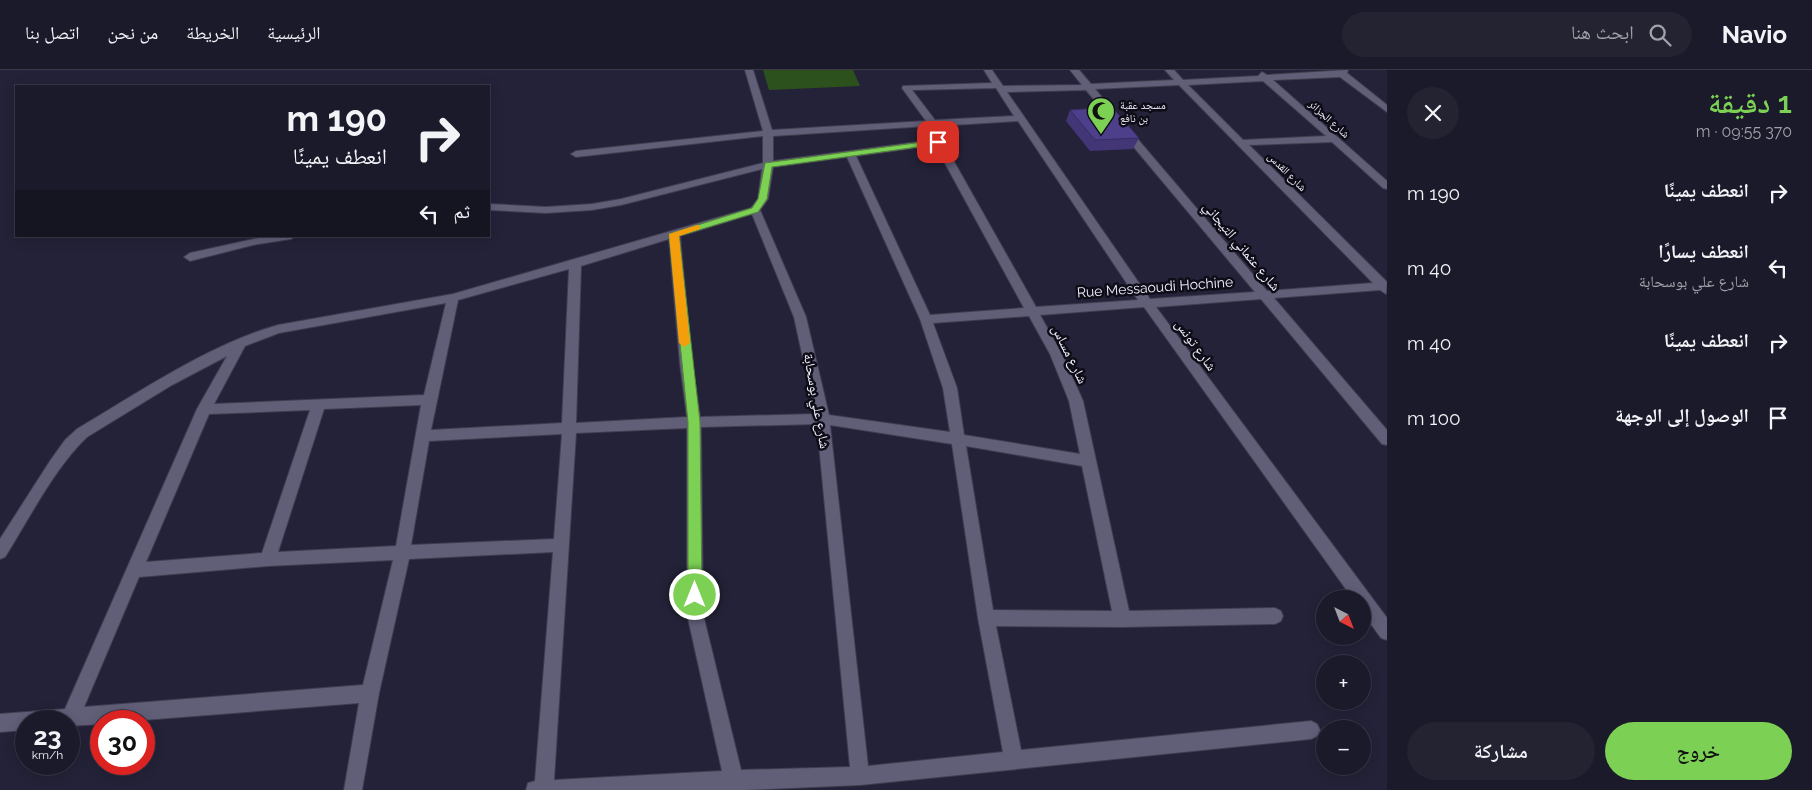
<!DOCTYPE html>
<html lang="ar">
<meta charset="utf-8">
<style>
:root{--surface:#1b1a2a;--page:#242332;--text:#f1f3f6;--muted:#a0a1a8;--line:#393847;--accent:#7cd155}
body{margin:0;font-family:Raleway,"Noto Naskh Arabic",sans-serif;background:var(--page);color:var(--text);direction:rtl;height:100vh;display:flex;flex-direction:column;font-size:19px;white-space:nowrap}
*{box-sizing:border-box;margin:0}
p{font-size:16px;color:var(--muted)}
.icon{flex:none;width:28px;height:28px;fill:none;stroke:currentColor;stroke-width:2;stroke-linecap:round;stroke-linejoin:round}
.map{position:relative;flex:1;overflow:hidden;direction:ltr}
.details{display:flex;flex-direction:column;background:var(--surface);width:425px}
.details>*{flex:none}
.guide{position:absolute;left:15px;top:15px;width:475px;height:152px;border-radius:0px;box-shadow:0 2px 12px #0003,0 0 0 1px var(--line);direction:rtl;background:#1b1a2a;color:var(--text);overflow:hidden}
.needle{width:32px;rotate:138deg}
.fabs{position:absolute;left:1316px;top:520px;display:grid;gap:10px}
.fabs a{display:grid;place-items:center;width:55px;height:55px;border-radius:50%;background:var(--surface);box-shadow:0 2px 12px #0003,0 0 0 1px var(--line);font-size:25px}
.speed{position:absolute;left:15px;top:640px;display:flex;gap:10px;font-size:25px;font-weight:700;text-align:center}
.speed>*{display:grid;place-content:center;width:65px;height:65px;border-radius:50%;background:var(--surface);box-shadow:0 2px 12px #0003,0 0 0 1px var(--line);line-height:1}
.speed small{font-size:12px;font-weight:400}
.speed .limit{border:8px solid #d22;background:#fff;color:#111}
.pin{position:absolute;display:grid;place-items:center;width:42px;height:42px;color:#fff;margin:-21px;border-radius:10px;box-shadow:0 2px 8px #0006}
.me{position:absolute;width:55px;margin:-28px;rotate:0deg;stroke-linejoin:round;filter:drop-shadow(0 0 4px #0008)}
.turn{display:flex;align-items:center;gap:18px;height:105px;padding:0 20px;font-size:22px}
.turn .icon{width:65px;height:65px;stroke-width:2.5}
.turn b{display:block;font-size:35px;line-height:42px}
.then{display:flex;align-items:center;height:48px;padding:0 20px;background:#0003;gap:10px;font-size:19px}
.round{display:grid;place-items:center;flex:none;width:52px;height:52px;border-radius:26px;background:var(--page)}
.headline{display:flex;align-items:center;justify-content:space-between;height:85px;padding:0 20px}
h1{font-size:30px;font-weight:600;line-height:38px;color:var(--accent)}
.primary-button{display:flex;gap:10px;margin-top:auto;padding:10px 20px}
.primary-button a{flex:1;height:58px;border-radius:30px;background:var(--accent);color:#111;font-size:20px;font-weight:600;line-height:58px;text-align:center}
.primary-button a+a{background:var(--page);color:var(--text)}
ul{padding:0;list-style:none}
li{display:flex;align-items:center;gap:15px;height:75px;padding:0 20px}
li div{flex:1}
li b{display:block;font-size:19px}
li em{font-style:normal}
header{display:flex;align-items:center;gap:30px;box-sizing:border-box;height:70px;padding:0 25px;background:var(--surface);border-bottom:1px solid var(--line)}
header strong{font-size:24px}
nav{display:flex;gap:28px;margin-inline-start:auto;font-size:18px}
.search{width:350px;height:45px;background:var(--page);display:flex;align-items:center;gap:12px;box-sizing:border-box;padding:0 18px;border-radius:28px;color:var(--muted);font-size:19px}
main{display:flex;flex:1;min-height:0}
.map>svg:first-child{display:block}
</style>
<header>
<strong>Navio</strong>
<div class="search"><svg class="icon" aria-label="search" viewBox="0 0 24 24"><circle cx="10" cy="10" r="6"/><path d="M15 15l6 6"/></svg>ابحث هنا</div>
<nav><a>الرئيسية</a><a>الخريطة</a><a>من نحن</a><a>اتصل بنا</a></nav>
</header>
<main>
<section class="details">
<div class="headline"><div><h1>1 دقيقة</h1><p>370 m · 09:55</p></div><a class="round"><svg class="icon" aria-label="close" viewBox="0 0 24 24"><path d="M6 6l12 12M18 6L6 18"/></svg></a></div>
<ul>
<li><svg class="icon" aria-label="right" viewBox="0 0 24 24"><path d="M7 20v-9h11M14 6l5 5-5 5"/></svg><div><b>انعطف يمينًا</b></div><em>190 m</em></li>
<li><svg class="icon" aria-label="left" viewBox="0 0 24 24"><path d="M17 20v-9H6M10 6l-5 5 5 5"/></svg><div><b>انعطف يسارًا</b><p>شارع علي بوسحابة</p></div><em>40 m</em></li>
<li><svg class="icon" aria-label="right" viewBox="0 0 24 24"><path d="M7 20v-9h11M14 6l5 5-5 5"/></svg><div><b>انعطف يمينًا</b></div><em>40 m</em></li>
<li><svg class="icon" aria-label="arrive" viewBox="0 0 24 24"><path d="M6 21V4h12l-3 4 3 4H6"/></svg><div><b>الوصول إلى الوجهة</b></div><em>100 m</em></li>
</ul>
<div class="primary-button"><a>خروج</a><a>مشاركة</a></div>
</section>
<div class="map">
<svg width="1387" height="720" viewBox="0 0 1387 720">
<rect width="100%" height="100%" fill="#242238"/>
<path fill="#2d511c" d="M 763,0 L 853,0 L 860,16 L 769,20 Z"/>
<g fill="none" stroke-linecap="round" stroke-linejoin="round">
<g stroke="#403d50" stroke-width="2">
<path id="minor" d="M 745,0 L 753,0 L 772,60 L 926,51 L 902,18 L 903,16 L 992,13 L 984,0 L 992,0 L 1003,16 L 1082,15 L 1070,0 L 1079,0 L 1091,14 L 1174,10 L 1165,0 L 1174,0 L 1183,10 L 1258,6 L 1262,2 L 1267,5 L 1348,0 L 1347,3 L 1387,35 L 1387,42 L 1340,7 L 1273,10 L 1387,111 L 1387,119 L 1383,118 L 1332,72 L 1249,75 L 1387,212 L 1386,224 L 1380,220 L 1274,228 L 1387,360 L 1387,375 L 1382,374 L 1261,229 L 1156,237 L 1387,548 L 1387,570 L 1381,568 L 1362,542 L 1362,529 L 1353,529 L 1144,237 L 1040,245 L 1062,284 L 1083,331 L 1129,541 L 1275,538 L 1281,541 L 1283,546 L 1281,551 L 1275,554 L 1122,557 L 996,556 L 1021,680 L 1311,651 L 1317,654 L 1320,660 L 1317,666 L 1311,669 L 860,715 L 745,720 L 526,720 L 528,713 L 535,711 L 553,482 L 409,489 L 379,623 L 362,720 L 344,720 L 359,633 L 131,651 L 101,651 L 101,654 L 69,656 L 69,651 L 26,651 L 26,660 L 0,662 L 0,644 L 65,639 L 197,339 L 227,286 L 172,315 L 87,367 C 55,397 29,449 5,487 L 0,489 L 0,469 L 50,391 L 65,370 L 77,359 C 138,323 210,274 278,255 L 453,224 L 751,138 L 758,129 L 762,99 L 621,135 L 592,140 L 546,143 L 489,140 L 489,134 L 546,137 L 592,134 L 621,129 L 763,93 L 763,66 L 576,87 L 571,84 L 576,81 L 763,61 ZM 1263,11 L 1326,66 L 1243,70 L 1188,15 ZM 1179,15 L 1373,213 L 1267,221 L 1095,19 ZM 996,18 L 1014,46 L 935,50 L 912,20 ZM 1086,20 L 1255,222 L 1150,229 L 1007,22 ZM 1018,51 L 1138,230 L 1036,237 L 943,72 L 938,56 ZM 928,56 L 933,70 L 773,91 L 773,66 ZM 935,75 L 1024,238 L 930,245 L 856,86 ZM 847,87 L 920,249 L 943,318 L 950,362 L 829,345 L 806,247 L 760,140 L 768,129 L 773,97 ZM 752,144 L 794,247 L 815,344 L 700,347 L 692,294 L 680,166 ZM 669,169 L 680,294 L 687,347 L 576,353 L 581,196 ZM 569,199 L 562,353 L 431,360 L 458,230 ZM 446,233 L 424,325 L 214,334 L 245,276 L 279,263 ZM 1029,246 L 1050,284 L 1069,331 L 1080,384 L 964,365 L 957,318 L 933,253 ZM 421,335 L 396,476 L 278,482 L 324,339 ZM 310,340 L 262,483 L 146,492 L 209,344 ZM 817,354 L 850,697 L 741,700 L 703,544 L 701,357 ZM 830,355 L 952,374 L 978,548 L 1003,682 L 868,696 ZM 687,358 L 687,544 L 722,701 L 554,710 L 576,363 ZM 562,364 L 554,469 L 411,475 L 429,371 ZM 966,376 L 1082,396 L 1112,541 L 993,540 ZM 393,490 L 363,615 L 84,637 L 139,507 L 268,496 Z
M 268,166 L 296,166 L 291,169 L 253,175 L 190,191 L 184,187 L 190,183 Z"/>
</g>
<use href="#minor" fill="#615f78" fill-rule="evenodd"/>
</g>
<path fill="#433677" d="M 1070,40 L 1139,68 L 1133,79 L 1090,81 L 1066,51 Z"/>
<path fill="#4e3f8a" stroke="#372c61" d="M 1112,37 L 1139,68 L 1095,70 L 1070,40 Z"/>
<path fill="#7cd155" stroke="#518837" d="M 938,70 L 941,72 L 940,74 L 772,97 L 767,129 L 758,142 L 679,166 L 700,352 L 702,525 L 700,529 L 695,531 L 690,529 L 688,525 L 688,352 L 669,164 L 752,138 L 758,129 L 765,93 Z"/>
<path fill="#f59e0b" d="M 697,155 L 700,156 L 700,159 L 679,166 L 690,273 L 684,277 L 679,273 L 669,164 Z"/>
<defs>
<g id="mosque-pin" transform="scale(1.4375)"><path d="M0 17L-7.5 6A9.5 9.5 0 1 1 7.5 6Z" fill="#7cd155" stroke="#0e0d17"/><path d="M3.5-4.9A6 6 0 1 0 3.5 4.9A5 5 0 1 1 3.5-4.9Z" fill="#111"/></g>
</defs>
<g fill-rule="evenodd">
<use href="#mosque-pin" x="1101" y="41"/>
</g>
<g text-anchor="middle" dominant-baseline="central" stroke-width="5" stroke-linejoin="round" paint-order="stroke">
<g font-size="11" fill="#f0effe" stroke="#0e0d17" text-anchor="start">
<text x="1120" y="35">مسجد عقبة<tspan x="1120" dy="13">بن نافع</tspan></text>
</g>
<g font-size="11" fill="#f0effe" stroke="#0e0d17">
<text transform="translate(1329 49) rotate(42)">شارع الجزائر</text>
<text transform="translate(1287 102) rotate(45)">شارع القدس</text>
</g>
<g font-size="14" fill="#f0effe" stroke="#0e0d17">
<text transform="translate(1242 176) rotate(50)">شارع عثماني التيجاني</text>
<text transform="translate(1155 217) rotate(-4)">Rue Messaoudi Hochine</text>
<text transform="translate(1196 275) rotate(54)">شارع تونس</text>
<text transform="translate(1070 284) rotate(64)">شارع مساس</text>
<text transform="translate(817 331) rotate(80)">شارع علي بوسحابة</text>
</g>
</g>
</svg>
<div class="fabs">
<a><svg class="needle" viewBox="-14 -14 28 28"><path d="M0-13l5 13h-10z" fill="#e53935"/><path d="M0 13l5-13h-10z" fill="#a0a1a8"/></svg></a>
<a>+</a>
<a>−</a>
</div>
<div class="speed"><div>23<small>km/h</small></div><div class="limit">30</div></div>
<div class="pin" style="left:938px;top:72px;background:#d93025"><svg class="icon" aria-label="arrive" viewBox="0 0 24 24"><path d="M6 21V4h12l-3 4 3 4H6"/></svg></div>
<svg class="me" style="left:695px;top:525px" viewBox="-20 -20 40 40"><circle r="17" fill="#7cd155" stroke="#fff" stroke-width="3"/><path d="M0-11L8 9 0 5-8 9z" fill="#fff"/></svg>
<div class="guide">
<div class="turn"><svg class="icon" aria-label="right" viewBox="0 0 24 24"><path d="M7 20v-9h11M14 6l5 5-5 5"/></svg><div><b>190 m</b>انعطف يمينًا</div></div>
<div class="then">ثم<svg class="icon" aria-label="left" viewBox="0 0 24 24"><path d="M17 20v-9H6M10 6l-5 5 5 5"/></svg></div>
</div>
</div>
</main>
